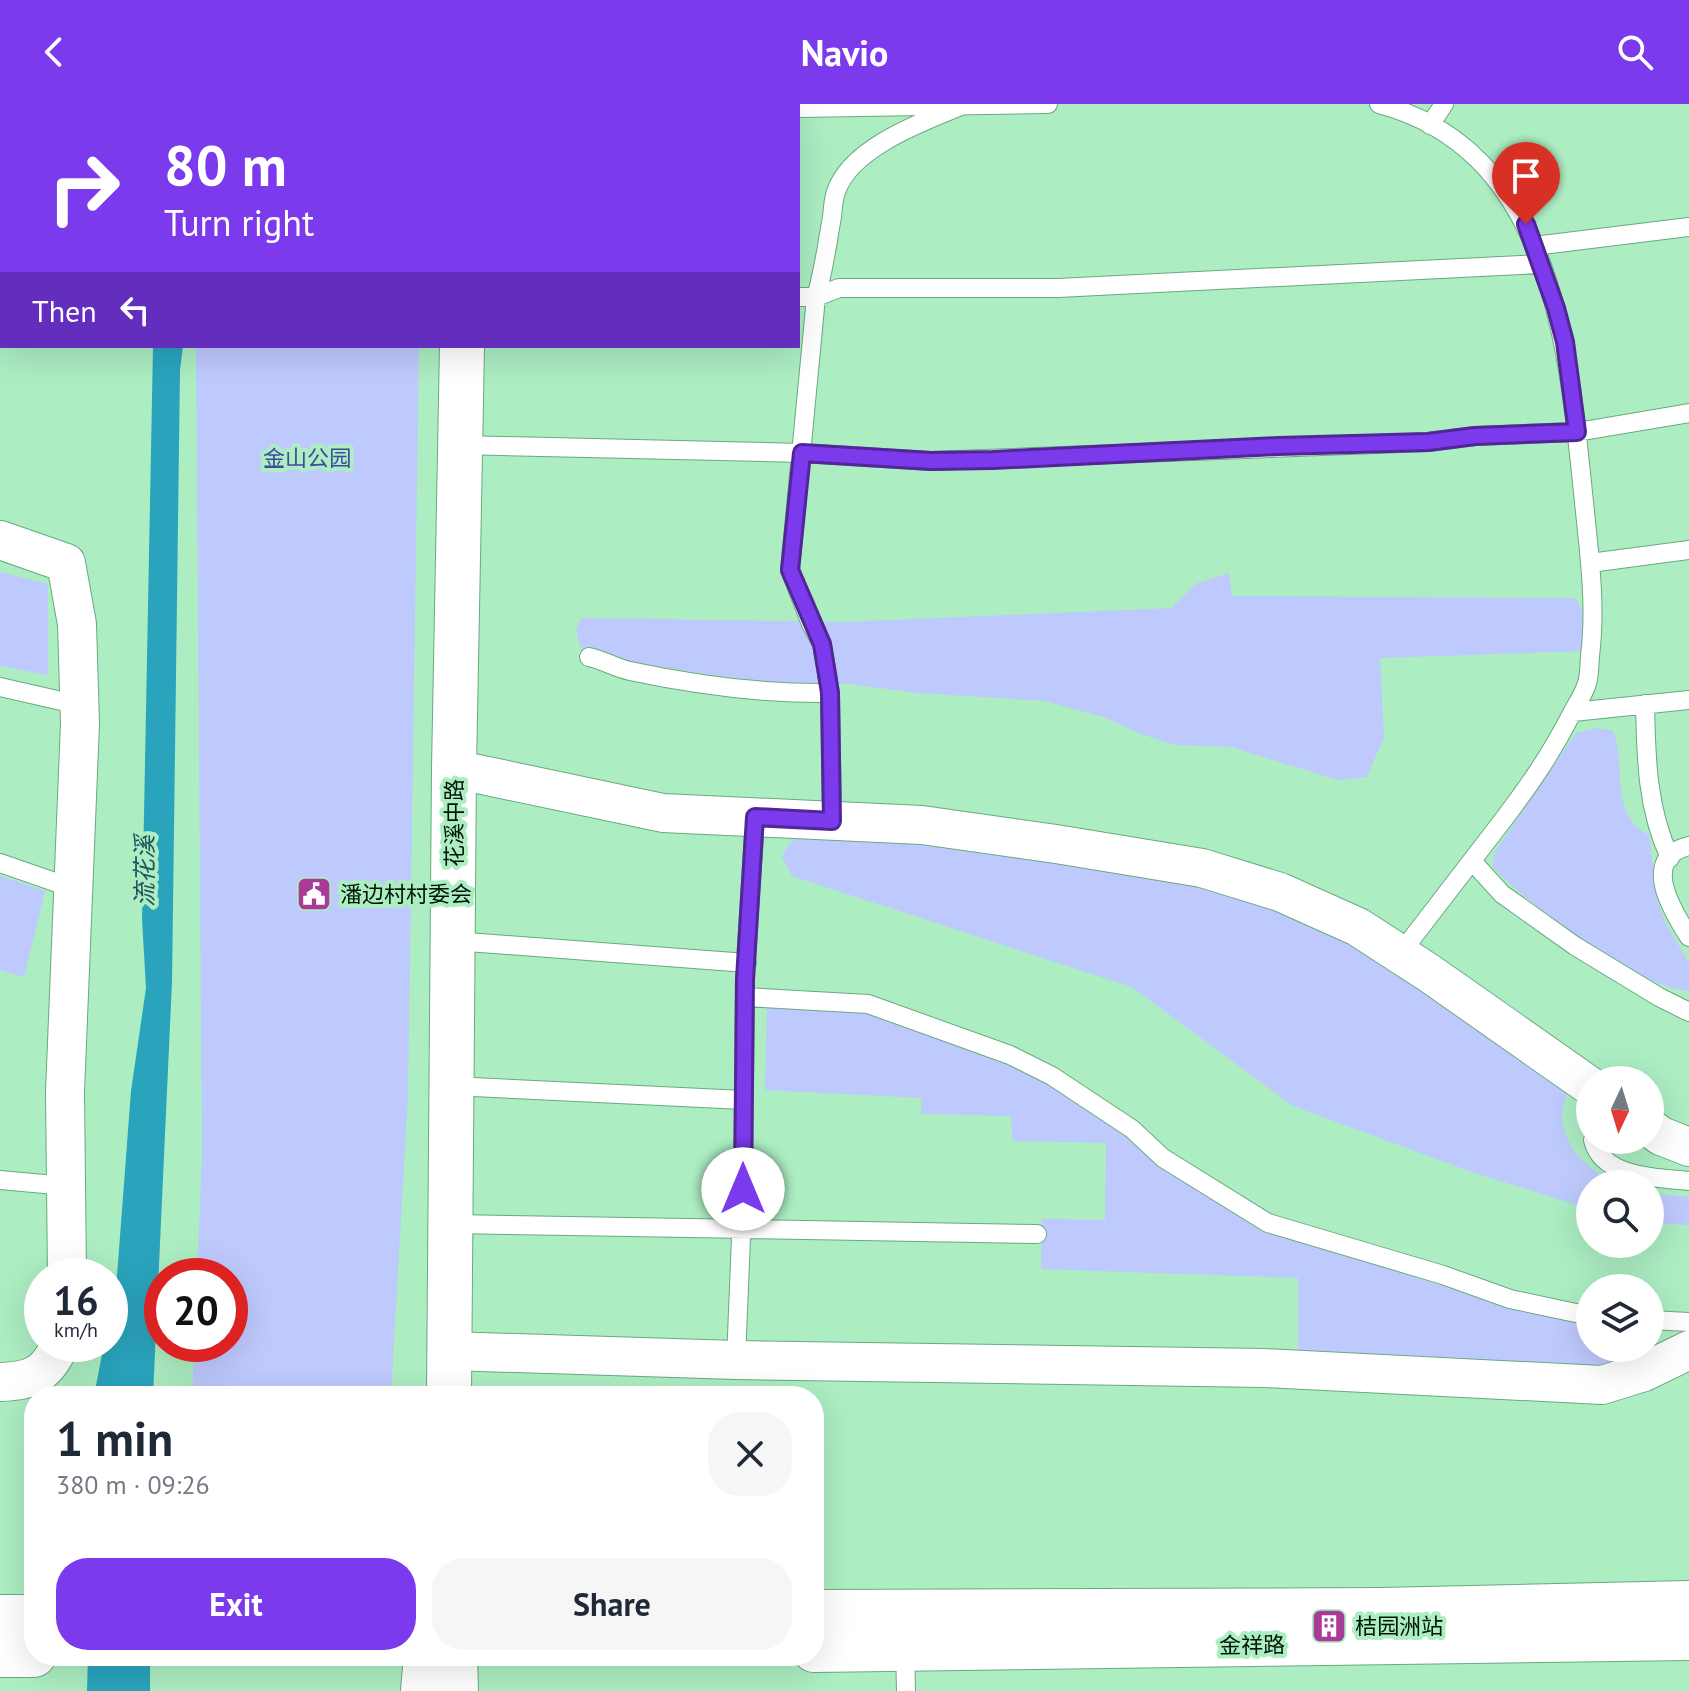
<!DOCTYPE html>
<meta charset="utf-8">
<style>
:root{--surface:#fff;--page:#f6f6f7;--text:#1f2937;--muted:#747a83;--accent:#7c3aed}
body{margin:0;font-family:"PT Sans","Noto Sans SC",sans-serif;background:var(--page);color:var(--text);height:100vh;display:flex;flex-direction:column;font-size:30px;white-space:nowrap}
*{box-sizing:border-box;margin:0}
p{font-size:26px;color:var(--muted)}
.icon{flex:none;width:44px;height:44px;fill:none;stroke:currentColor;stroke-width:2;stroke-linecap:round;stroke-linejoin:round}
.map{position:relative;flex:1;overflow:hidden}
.details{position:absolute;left:24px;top:1282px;width:800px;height:280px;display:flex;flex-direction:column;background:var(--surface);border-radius:32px;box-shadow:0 8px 32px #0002}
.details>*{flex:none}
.top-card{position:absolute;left:0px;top:0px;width:800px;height:244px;box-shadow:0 8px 32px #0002;background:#7c3aed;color:#fff;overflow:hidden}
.needle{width:52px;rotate:184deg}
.fabs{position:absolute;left:1576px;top:962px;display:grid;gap:16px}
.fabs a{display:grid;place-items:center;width:88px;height:88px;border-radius:50%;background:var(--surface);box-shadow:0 8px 32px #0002;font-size:40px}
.speed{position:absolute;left:24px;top:1154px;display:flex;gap:16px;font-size:40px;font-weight:700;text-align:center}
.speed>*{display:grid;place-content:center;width:104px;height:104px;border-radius:50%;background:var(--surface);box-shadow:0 8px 32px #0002;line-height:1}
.speed small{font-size:20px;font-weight:400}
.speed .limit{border:12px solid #d22;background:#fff;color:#111}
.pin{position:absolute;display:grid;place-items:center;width:68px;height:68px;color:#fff;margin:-82px -34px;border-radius:50% 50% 50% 0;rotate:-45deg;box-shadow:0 0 8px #0007}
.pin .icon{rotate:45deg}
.me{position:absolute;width:88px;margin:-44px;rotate:0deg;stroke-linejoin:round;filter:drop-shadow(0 0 6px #0008)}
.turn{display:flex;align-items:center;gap:28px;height:168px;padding:0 32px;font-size:36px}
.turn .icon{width:104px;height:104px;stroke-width:2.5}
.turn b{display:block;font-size:56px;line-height:68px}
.then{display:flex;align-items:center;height:76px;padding:0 32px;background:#0003;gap:16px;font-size:30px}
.round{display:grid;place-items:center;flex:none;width:84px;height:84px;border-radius:32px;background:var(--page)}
.head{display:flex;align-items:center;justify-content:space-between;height:136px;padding:0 32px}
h1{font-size:48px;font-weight:700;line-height:60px}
.action{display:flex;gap:16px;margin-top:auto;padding:16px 32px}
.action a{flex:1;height:92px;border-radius:32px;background:var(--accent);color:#fff;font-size:32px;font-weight:700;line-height:92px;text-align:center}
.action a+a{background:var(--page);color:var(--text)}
header{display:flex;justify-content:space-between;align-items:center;height:104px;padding:0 32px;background:var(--accent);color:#fff;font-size:36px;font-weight:700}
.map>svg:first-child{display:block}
</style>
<header><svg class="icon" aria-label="back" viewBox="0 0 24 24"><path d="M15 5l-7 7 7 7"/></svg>Navio<svg class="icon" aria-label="search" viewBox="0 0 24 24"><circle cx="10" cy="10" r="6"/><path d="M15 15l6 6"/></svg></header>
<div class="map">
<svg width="1689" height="1587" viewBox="0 0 1689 1587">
<rect width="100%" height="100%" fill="#acedc2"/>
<path fill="#bec9fd" d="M 0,0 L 423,0 L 2,2 L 2,229 Z
M 196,242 L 419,242 L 408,989 L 391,1292 L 192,1292 L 194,1240 L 230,1240 L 230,1172 L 197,1172 L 202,1050 Z
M 0,468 L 48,480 L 48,571 L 0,562 Z
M 1229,469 L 1232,492 L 1574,494 C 1589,509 1584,527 1582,547 L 1380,554 L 1384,633 L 1367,673 L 1338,676 L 1231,643 L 1175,641 L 1138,629 L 1104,613 L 1045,597 L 919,589 L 848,580 L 771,578 L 705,570 L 637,559 L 580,543 L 576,525 L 581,514 L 846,518 L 1172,504 L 1195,480 Z
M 1597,624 L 1613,627 C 1625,656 1613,695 1634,720 C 1637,724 1644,728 1649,731 L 1658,799 L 1666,820 L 1689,859 L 1689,887 C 1636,883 1529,802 1493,763 L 1494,749 L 1576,629 Z
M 827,724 L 1133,760 L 1355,829 L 1571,980 C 1568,990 1562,1002 1562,1012 C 1563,1044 1590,1067 1616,1080 L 1590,1080 L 1590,1105 L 1469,1067 L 1293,1002 L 1132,883 L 792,772 L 782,753 C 791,731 805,728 827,724 Z
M 0,772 L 45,787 L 24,873 L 0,866 Z
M 767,902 L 868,908 L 1010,959 L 1052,980 L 1126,1029 L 1158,1060 L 1265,1127 L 1349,1151 L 1509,1204 L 1590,1220 L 1590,1244 L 1634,1244 L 1635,1263 L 1298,1260 L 1298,1174 L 1041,1165 L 1042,1115 L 1105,1116 L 1106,1039 L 1012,1037 L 1011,1012 L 921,1010 L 922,994 L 765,986 Z
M 1650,1089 L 1689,1093 L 1689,1121 L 1650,1119 Z"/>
<path fill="#2aa4bd" d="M 153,242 L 183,242 L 180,266 L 172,878 L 153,1292 L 94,1292 L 104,1240 L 110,1240 L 110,1213 L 116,1185 L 131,987 L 146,884 L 142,815 Z
M 88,1552 L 150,1552 L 150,1587 L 87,1587 Z"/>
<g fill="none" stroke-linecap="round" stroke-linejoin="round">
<g stroke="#6aa981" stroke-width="20">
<path id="service" d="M 1379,0 C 1558,47 1569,256 1585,408 C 1590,456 1596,504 1590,552 C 1589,562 1590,573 1586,582 C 1583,591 1577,600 1572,609 C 1550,652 1529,682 1500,720 C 1467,763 1433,807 1400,850
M 577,2 L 579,0
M 798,4 L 1048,0
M 1430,21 L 1444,0
M 1534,142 L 1689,123
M 798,193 L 816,193 C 824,166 827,140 832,113 C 833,105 833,96 836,88 C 850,44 922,18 961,2
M 460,341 L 802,349 L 931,357 L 1428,338 L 1475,332 L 1577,328 L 1689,309
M 1590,459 L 1689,446
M 589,553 C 603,556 616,564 630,567 C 696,581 763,590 830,589
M 0,583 L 79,601
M 1645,600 C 1646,654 1647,705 1670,754
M 1573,608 L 1689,596
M 832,717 L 830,589 L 826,564 L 822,540 L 811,520 L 790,466 L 816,193 L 839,184 L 1058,184 L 1540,160
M 1689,742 C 1639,754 1673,808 1689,833
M 1472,757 L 1502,790 L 1575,842 L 1659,893 L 1689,908
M 0,759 L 72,784
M 454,837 L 747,859
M 745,893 L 868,900 L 1010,951 L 1052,972 L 1132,1025 L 1163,1054 L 1268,1119 L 1443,1171 L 1510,1195 L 1590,1212
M 452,982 L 744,996
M 1593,1036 C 1602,1074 1658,1074 1689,1077
M 0,1076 L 66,1082
M 453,1120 L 1037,1130
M 1650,1216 L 1689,1218
M 736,1256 L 743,1085 L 745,875 L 755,713
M 905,1542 L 906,1587"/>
</g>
<g stroke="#6aa981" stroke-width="40">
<path id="minor" d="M 0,436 L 66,459 L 77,520 L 80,619 L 65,988 L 67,1172
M 454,665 L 663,709 L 922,721 L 1056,740 L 1202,764 L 1280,788 L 1358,823 L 1429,869 L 1590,982
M 1650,1024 L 1661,1032 L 1689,1043
M 449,1247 L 736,1256 L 1264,1264 L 1602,1281 L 1644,1268 L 1689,1246
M 0,1278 C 32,1277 47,1271 60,1240"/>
</g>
<g stroke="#6aa981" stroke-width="46">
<path id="tertiary" d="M 465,2 L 465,0
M 449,1292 L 454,665 L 462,242
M 455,1552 L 456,1587
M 423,1587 L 426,1552"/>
</g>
<g stroke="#6aa981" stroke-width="46">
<path id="secondary" d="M 814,1508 L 1381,1506 L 1689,1499
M 0,1513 L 34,1513
M 814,1546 L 1689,1534
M 0,1551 L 34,1551"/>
</g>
<use href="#service" stroke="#fff" stroke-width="18"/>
<use href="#minor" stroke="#fff" stroke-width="38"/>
<use href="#tertiary" stroke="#fff" stroke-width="44"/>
<use href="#secondary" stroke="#fff" stroke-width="44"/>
</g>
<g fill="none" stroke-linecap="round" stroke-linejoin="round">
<g stroke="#51269a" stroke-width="20">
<path id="route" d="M 743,1085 L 745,875 L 755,713 L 832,717 L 830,589 L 826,564 L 822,540 L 790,466 L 802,349 L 931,357 L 993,356 L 1278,342 L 1428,338 L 1475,332 L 1577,328 L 1565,238 L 1556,204 L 1526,120"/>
</g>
<use href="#route" stroke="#7c3aed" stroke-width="14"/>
</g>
<defs>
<g id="civic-square" transform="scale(1.8)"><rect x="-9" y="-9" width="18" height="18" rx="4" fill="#aa3a97" stroke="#acedc2"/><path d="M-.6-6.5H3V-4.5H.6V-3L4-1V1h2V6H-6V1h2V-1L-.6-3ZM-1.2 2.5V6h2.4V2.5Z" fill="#fff"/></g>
<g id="building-square" transform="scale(1.8)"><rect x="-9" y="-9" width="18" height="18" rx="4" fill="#aa3a97" stroke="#acedc2"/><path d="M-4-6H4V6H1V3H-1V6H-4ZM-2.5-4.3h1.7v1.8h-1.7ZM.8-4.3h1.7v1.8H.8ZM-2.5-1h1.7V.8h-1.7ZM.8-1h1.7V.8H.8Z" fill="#fff"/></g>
</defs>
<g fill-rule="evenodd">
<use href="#civic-square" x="314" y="790"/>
<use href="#building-square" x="1329" y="1522"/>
</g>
<g text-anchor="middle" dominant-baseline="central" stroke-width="8" stroke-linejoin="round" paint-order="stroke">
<g font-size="22" fill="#414a9f" stroke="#acedc2">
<text x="307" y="354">金山公园</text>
</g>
<g font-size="22" fill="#001507" stroke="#acedc2">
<text transform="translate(454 719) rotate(-90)">花溪中路</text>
<text transform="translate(1252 1541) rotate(-1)">金祥路</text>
</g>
<g font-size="22" fill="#001507" stroke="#acedc2" text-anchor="start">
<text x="340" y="790">潘边村村委会</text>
<text x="1355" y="1522">桔园洲站</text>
</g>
<g font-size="24" font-style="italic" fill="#21515d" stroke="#acedc2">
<text transform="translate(144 767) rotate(-90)">流花溪</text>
</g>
</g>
</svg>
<div class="fabs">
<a><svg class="needle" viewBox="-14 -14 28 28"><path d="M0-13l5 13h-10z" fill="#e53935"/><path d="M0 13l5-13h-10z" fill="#747a83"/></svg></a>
<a><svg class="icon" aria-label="search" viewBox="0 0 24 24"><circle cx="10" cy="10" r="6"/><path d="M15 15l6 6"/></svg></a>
<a><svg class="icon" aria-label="layers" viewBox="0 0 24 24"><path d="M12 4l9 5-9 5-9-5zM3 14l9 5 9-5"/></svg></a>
</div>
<div class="speed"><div>16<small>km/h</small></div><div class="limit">20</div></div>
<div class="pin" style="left:1526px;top:120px;background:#d93025"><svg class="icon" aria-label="arrive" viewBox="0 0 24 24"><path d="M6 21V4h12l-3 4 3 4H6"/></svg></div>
<svg class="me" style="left:743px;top:1085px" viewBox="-20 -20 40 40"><circle r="19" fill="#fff"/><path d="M0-13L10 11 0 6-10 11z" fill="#7c3aed"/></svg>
<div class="top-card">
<div class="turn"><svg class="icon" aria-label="right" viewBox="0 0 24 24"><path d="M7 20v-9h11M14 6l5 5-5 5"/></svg><div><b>80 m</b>Turn right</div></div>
<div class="then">Then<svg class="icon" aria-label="left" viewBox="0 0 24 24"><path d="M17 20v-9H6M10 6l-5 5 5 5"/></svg></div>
</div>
<section class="details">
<div class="head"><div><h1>1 min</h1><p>380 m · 09:26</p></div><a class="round"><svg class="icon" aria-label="close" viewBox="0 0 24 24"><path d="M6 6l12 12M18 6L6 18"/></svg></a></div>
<div class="action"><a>Exit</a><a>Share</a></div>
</section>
</div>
